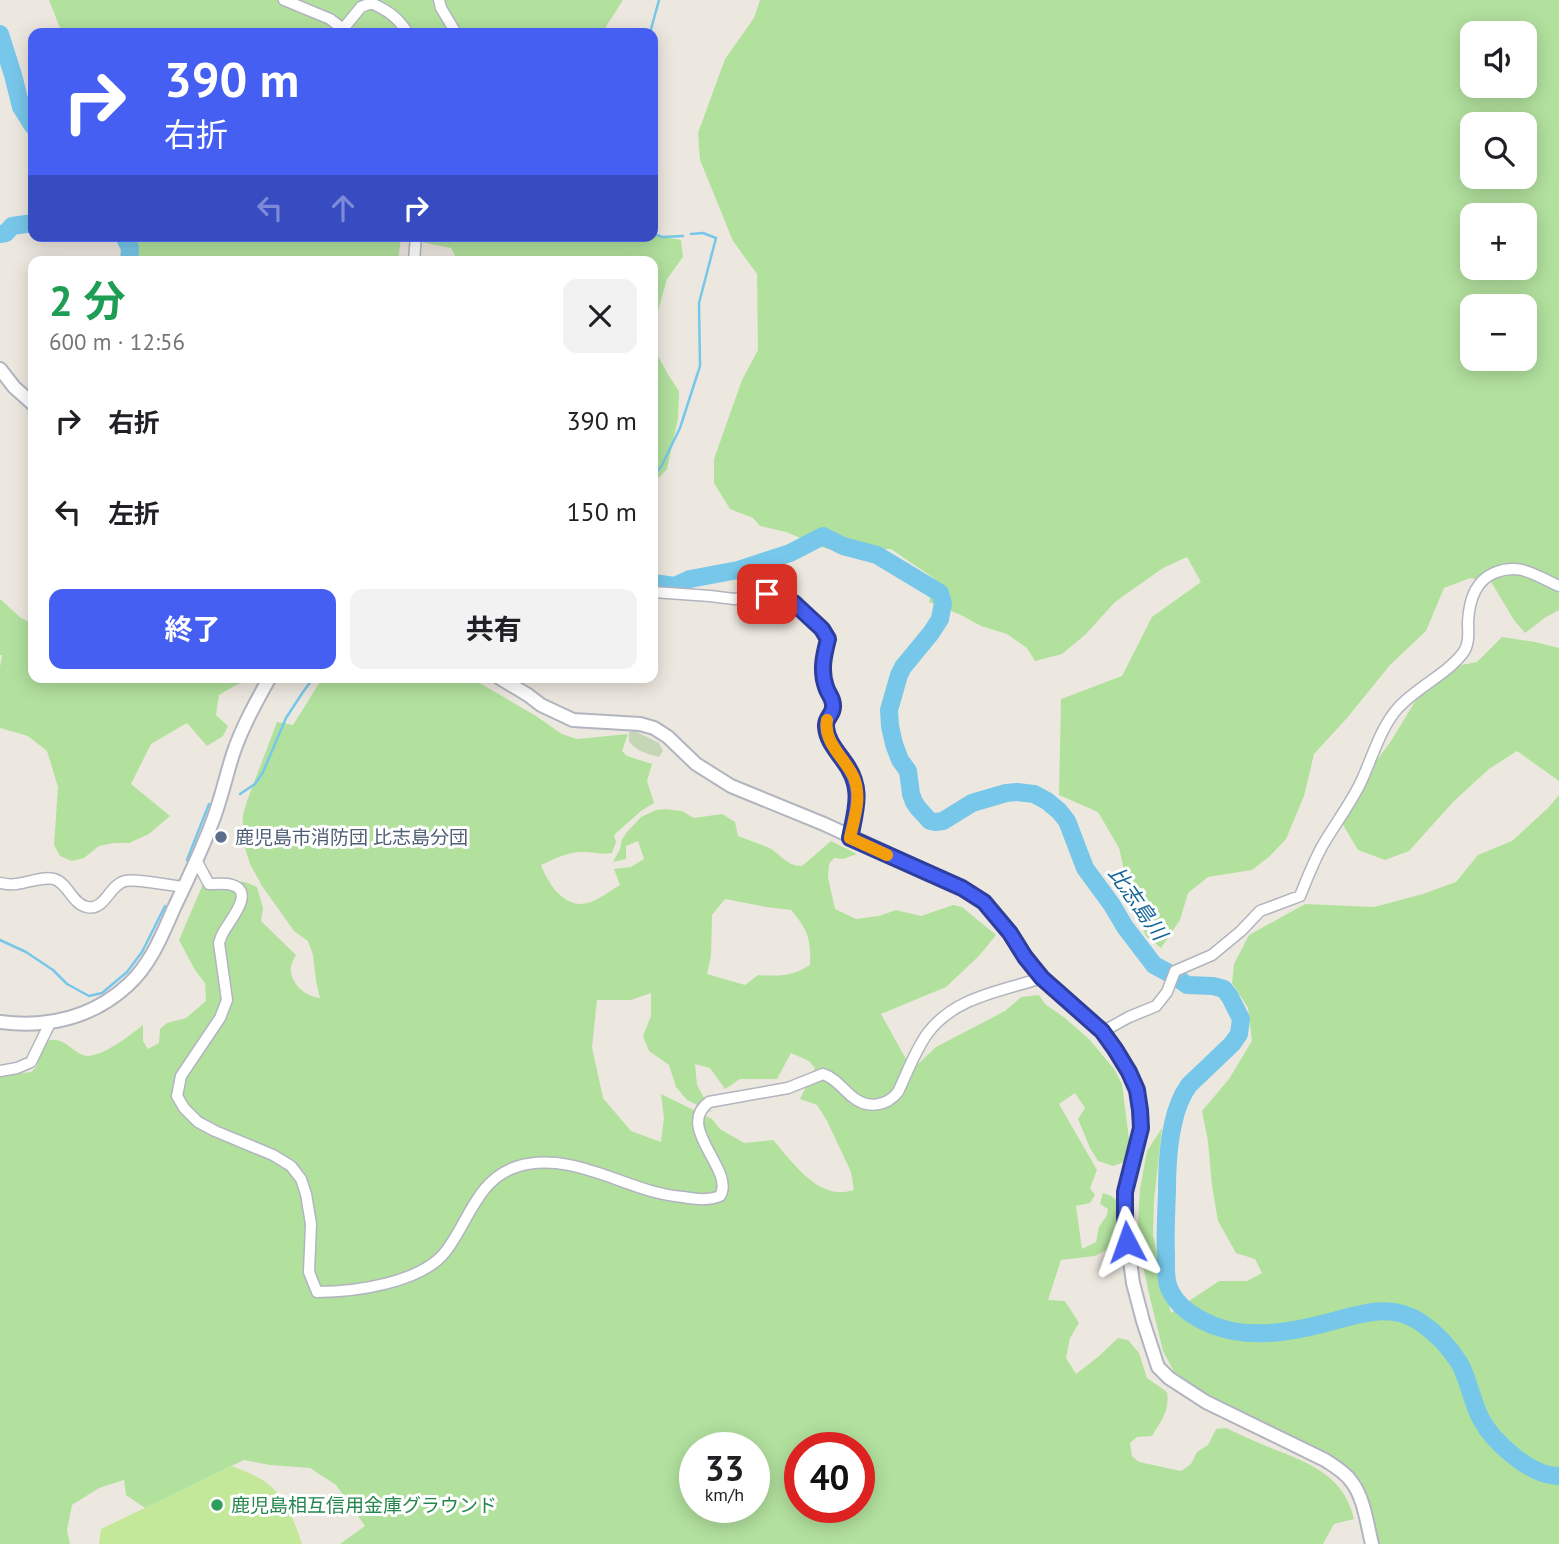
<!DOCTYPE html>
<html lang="ja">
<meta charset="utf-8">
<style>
:root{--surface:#fff;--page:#f2f2f2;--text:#202124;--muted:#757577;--accent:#465ff3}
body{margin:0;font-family:"PT Sans","Noto Sans JP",sans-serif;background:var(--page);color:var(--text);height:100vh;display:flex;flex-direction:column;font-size:26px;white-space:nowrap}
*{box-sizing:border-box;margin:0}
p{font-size:23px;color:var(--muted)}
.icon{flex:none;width:38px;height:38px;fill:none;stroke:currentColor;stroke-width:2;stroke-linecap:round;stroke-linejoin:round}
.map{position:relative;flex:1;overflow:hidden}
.details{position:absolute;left:28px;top:256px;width:630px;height:427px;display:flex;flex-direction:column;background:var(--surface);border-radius:14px;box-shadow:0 4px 18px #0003}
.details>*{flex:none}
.banner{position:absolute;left:28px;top:28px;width:630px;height:214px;border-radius:14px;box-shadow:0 4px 18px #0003;background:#465ff3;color:#fff;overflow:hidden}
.tools{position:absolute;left:1460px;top:21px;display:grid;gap:14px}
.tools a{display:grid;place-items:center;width:77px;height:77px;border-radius:14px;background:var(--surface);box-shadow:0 4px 18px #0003;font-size:35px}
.speed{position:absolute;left:679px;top:1432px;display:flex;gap:14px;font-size:35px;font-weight:700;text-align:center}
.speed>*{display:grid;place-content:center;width:91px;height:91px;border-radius:50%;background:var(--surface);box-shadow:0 4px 18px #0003;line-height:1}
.speed small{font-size:18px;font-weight:400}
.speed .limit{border:10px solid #d22;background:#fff;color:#111}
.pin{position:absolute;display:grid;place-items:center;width:60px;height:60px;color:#fff;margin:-30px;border-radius:14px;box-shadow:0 4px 10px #0006}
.me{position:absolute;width:77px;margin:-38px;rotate:356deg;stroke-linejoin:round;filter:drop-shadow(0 0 5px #0008)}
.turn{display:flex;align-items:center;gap:24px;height:147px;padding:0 21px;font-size:32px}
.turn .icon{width:91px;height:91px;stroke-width:2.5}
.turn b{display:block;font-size:49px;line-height:60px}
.lanes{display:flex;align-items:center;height:66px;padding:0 21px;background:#0003;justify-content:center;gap:35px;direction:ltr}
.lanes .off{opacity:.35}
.round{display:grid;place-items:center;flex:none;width:74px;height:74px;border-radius:14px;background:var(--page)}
.head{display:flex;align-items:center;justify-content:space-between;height:119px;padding:0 21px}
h1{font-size:42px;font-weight:700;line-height:52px;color:#1e9e55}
.cta{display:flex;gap:14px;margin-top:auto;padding:14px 21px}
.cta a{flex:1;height:80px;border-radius:14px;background:var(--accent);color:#fff;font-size:28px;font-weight:700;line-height:80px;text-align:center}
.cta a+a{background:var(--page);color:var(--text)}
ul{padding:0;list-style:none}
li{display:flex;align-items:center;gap:21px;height:91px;padding:0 21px}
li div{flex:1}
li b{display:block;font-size:26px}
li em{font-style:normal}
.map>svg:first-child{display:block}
</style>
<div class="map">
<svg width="1559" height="1544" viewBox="0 0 1559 1544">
<rect width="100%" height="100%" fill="#ede8df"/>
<path fill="#b2e19e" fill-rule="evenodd" d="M 49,0 L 623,0 L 602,33 L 62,33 Z
M 760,0 L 1559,0 L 1559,610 L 1546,617 L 1525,633 L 1514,620 L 1491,582 L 1470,578 L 1444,588 L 1426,631 L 1390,665 L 1347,718 L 1314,754 L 1304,796 L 1286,839 L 1270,856 L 1252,870 L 1208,877 L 1188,893 L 1180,920 L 1161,948 L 1146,936 L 1131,901 L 1119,848 L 1098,812 L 1059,795 L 1061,699 L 1122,676 L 1152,617 L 1201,582 L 1187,557 L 1163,568 L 1115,602 L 1086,634 L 1062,654 L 1035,661 L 1027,648 L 1007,634 L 981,626 L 961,615 L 929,602 L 935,579 L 891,549 L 827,549 L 786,532 L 760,526 L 753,518 L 730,509 L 714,483 L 714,459 L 742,380 L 758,350 L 757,274 L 733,241 L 700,160 L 698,133 L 725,59 L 754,18 ZM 1472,33 L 1524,33 L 1524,86 L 1472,86 ZM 1472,124 L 1524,124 L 1524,177 L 1472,177 ZM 1472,215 L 1524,215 L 1524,268 L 1472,268 ZM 1472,306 L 1524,306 L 1524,359 L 1472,359 Z
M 653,235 L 681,240 L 683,257 L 667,279 L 653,329 L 657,354 L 669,376 L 679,391 L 678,419 L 667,469 L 653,484 L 653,261 L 458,261 L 451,248 L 401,238 L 398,261 L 138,261 L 133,236 L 653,236 Z
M 0,599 L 21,618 L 33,624 L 33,677 L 260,677 L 236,685 L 219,695 L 216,715 L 228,726 L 223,736 L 207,746 L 187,723 L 151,744 L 131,784 L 170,816 L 149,834 L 129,843 L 114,843 L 99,846 L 84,858 L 72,861 L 60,856 L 54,845 L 58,787 L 47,751 L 28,736 L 0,728 L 0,667 L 2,655 L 0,655 Z
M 1502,637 L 1535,642 L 1559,648 L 1559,781 L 1517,751 L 1489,769 L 1454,801 L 1409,851 L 1385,860 L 1358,850 L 1337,815 L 1391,741 L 1419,695 L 1456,666 L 1477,662 Z
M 323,677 L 471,678 L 536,716 L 562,734 L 577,739 L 628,734 L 622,751 L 627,756 L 652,764 L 647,781 L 654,803 L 641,811 L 614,835 L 616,842 L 612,853 C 602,855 594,852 584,852 C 569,851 554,859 541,865 C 547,880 559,902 579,904 C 593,905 608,892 620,885 L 614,869 L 631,867 L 644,859 L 638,841 L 626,846 L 626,859 L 613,862 L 620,849 L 622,839 L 627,832 L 641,817 L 656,810 L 665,809 L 682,811 L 694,818 L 722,814 L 735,822 L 738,836 C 748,840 757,843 767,847 C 781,853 785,866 802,866 L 831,841 L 857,854 L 843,859 L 834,858 L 829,864 L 828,877 L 835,909 L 856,919 L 879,916 L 896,910 L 921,916 L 953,905 L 962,907 L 996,935 L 979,956 L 946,987 L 881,1014 L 906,1059 L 917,1065 L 936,1047 L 1005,1011 L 1021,997 L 1039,995 L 1045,1004 L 1065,1018 L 1090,1040 L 1114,1069 L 1122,1084 L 1129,1139 L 1124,1162 L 1113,1166 L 1098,1161 L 1090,1148 L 1078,1119 L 1085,1108 L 1075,1093 L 1059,1104 L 1097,1170 L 1090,1188 L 1095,1195 L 1090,1203 L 1076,1206 L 1082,1249 L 1096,1242 L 1099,1227 L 1107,1215 L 1108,1209 L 1100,1204 L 1103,1193 L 1111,1196 L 1119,1202 L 1117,1228 L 1118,1244 L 1095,1256 L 1061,1260 L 1048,1300 L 1065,1301 L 1079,1323 L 1070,1338 L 1066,1358 L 1076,1374 L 1098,1357 L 1118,1338 L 1128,1340 L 1139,1353 L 1147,1378 L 1167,1392 C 1170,1410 1161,1421 1152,1436 L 1137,1437 L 1130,1443 L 1132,1456 L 1139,1462 L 1181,1471 L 1191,1464 L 1197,1452 L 1208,1445 L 1216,1429 L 1226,1428 C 1241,1435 1256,1442 1271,1448 C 1309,1463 1344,1475 1354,1519 L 1334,1524 L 1323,1544 L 340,1544 L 365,1526 L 336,1485 L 310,1468 L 270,1465 L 244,1460 L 145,1508 L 126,1495 L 124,1480 L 99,1488 L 72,1505 L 67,1530 L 70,1544 L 0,1544 L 0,1070 L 14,1074 L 31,1072 L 37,1066 L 42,1044 C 62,1030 73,1056 88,1056 C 105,1055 130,1035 143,1025 L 143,1041 L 148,1049 L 159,1043 L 160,1029 L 167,1023 L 186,1018 L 206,1001 L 205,983 L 195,970 L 179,940 L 209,870 L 214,881 L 245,882 L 257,887 L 263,908 L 261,921 L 296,955 C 294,959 292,962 291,966 C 289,983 306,997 320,998 L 316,981 L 313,955 L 308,941 L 294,931 L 262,886 L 250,864 L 242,838 L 243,815 L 247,801 L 277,722 L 293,725 ZM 725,899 L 766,907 L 791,910 C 808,930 811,939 810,965 C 790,977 781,976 758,975 L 745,985 L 707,974 L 711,956 L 712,915 ZM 651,993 L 651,1016 L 643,1036 L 649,1051 L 669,1065 L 676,1087 L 687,1100 L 712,1112 L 697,1085 L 695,1064 L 710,1068 L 725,1089 L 740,1079 L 777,1079 L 791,1053 L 809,1061 L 815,1068 L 800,1099 L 817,1105 L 827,1121 L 851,1172 L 854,1190 C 849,1191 843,1193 838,1192 C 812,1191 789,1158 773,1140 L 744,1143 L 720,1129 L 712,1119 L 661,1094 L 664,1118 L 661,1142 L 631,1131 L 603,1098 L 592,1047 L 597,1000 L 631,1000 ZM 695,1447 L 754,1447 L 754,1507 L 695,1507 ZM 800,1447 L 859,1447 L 859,1507 L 800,1507 Z
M 1559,795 L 1559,1544 L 1375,1544 L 1361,1516 L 1362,1482 L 1348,1469 L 1199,1394 L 1177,1377 L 1163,1351 L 1149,1294 L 1137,1238 L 1140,1189 L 1147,1151 L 1162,1128 L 1154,1201 L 1153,1235 L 1171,1313 L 1219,1281 L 1247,1281 L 1262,1273 L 1255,1259 L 1236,1253 L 1218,1221 L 1212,1186 L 1208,1141 L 1202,1111 L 1229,1079 L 1252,1041 L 1248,1008 L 1232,983 L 1234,964 L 1249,935 L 1305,904 L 1374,907 L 1423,894 L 1456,882 L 1478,855 L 1512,841 L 1548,808 Z"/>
<path fill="#c5d6b7" d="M 635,731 L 659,743 L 663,751 L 659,757 C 647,754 637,751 629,742 L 629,732 Z"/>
<path fill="#c4e89a" d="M 232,1466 C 244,1471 256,1475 267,1483 C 285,1496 295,1523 302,1544 L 99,1544 L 101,1529 Z"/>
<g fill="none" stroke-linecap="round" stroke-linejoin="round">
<path stroke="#77c7ea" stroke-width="2.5" d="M 650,33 L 659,0
M 653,233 L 662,237 L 683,236
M 653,476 L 661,467 L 680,428 L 700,366 L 699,303 L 716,238 L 703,233 L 691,234
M 240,794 L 255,784 L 263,772 L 286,718 L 303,692 L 314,677
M 187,860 L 209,804
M 0,940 L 26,952 L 53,970 L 67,984 L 89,996 L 102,993 L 127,972 L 142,952 L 165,906"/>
<path stroke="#77c7ea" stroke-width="18" d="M 0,34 L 13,75 L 21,107 L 33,126
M 0,234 L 6,233 L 12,226 L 33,223
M 124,236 L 130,248 L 129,261
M 653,583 L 675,586 L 690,579 L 738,570 L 790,553 L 823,536 L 843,546 L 877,555 L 940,593 L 943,603 L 940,619 L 931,633 L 903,667 L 899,675 L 889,710 L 890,726 L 894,744 L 900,760 L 908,771 L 911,794 L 914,802 L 918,808 L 930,821 L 935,822 L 943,821 L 972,803 L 1006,793 L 1017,792 L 1034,794 L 1047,801 L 1059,811 L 1067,821 L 1085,868 L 1112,905 L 1125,927 L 1154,965 L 1176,977 L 1187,985 L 1213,986 L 1224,989 L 1230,997 L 1241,1019 L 1239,1034 L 1232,1044 L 1189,1085 C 1181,1096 1176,1110 1173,1124 C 1168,1146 1167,1170 1167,1192 C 1166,1214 1165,1235 1166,1256 C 1166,1266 1165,1278 1169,1288 C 1177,1307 1194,1317 1212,1325 C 1247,1339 1287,1333 1322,1324 C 1354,1316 1389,1301 1420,1322 C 1435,1332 1450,1348 1460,1364 C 1469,1381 1472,1402 1481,1419 C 1493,1442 1532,1477 1559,1476"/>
<g stroke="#b2b5bf" stroke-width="13">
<path id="minor" d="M 284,0 L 330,19 L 343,29 L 361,7 L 371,3 C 389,11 397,17 408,33
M 439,0 L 441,8 L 456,33
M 414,261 L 416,236
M 653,592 L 710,596 L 734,599 L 767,594 L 783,598 L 794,603 L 822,629 L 828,639 C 824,655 819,670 826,687 C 828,694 834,699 833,707 C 833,715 825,718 826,727 C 827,740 836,750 843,760 C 864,787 856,808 850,838
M 196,860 L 209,884 C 216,884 225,883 232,885 C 256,892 229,921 223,933 C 221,936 220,940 219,943 L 227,1000 L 220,1018 L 181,1076 L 177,1096 L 184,1108 L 198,1122 L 215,1131 L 273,1155 L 291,1166 L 301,1179 L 306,1194 L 311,1224 L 309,1272 L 317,1292 C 354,1292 422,1283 446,1251 C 469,1221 477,1180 516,1167 C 562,1152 609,1179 651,1191 C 662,1194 672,1196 683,1197 C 695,1199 708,1201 720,1196 C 736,1170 674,1128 709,1102 L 788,1088 L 823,1074 C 836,1078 843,1090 854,1098 C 868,1109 887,1106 898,1092 C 907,1073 915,1051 927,1034 C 954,997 1001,991 1042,978
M 0,883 C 5,884 11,885 16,884 C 28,883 42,876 54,879 C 68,883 72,904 87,907 C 105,911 109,885 125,881 C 136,878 171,886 184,887
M 1102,1032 L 1129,1017 L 1156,1006 L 1167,992 L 1175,971 L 1212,955 L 1241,931 L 1260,911 L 1300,896 C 1307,879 1314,860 1324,843 C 1336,823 1350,804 1360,784 C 1372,759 1380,728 1398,708 C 1417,687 1446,675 1463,653 C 1470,643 1468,632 1468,622 C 1469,602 1475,581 1494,573 C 1520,562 1536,576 1559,586
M 0,1071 L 17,1068 L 31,1062 L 50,1023"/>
</g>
<g stroke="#b2b5bf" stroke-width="16">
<path id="tertiary" d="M 0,369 L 14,387 L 33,404
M 498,677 L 528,695 L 541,705 L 573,720 L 640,724 L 654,728 L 668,737 L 696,764 L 731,786 L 824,824 L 962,888 L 984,902 L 1010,933 L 1025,957 L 1042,978 L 1102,1032 L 1129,1072 L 1137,1090 L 1141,1128 L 1125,1192 L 1124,1216 L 1133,1283 L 1143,1321 L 1158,1367 L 1169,1378 L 1206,1402 L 1325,1460 C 1334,1466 1345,1472 1351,1481 C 1364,1497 1367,1524 1372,1544
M 0,1022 C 48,1028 92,1018 128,985 C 151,964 162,935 174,908 C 188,879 202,850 213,820 C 221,799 226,776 233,754 C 242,727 256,702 270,677"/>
</g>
<use href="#minor" stroke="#fff" stroke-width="10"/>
<use href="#tertiary" stroke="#fff" stroke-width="12"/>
</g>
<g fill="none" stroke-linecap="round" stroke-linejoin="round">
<g stroke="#2e3e9e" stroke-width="18">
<path id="route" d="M 767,594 L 794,603 L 822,629 L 828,639 C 824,655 820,670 826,687 C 828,694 834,699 833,707 C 833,715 825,718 826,727 C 827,740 836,750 843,760 C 864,787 856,808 850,838 L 962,888 L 984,902 L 1010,933 L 1025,957 L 1042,978 L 1094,1024 L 1102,1031 L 1115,1049 L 1129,1072 L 1137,1090 L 1140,1110 L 1141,1128 L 1125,1192 L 1125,1216 L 1127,1242"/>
</g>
<use href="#route" stroke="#465ff3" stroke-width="12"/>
<path stroke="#f59e0b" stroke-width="12" d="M 827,720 C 823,743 846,759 854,778 C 862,798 854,818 850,838 L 887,855"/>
</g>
<circle fill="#5c6f8a" stroke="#fff" stroke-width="2.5" cx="221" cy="837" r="7"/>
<circle fill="#2e9e5b" stroke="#fff" stroke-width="2.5" cx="217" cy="1505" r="7"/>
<g text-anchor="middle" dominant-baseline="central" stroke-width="6" stroke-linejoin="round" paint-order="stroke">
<g font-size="19" fill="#4e5e75" stroke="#fff" text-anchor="start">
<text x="235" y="837">鹿児島市消防団 比志島分団</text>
</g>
<g font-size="19" fill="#27864d" stroke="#fff" text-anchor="start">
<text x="231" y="1505">鹿児島相互信用金庫グラウンド</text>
</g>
<g font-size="21" font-style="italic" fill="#136599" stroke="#fff">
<text transform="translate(1138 903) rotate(55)">比志島川</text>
</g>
</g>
</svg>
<div class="tools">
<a><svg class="icon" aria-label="sound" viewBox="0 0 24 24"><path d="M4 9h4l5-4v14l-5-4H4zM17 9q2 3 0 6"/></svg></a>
<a><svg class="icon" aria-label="search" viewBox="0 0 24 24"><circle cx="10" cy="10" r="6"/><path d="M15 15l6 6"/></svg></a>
<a>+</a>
<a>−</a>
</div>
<div class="speed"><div>33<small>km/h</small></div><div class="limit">40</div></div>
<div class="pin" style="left:767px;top:594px;background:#d93025"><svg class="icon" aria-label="arrive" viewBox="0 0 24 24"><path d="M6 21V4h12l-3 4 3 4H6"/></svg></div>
<svg class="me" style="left:1127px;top:1242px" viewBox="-20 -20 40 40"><path d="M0-17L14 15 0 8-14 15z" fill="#465ff3" stroke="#fff" stroke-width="4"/></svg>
<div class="banner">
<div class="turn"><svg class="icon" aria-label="right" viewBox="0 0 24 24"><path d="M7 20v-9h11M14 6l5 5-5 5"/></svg><div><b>390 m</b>右折</div></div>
<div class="lanes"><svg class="icon off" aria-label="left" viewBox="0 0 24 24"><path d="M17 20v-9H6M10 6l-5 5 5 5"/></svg><svg class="icon off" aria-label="ahead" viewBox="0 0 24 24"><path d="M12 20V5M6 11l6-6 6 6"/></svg><svg class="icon" aria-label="right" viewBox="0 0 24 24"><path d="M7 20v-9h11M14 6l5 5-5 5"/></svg></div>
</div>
<section class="details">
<div class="head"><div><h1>2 分</h1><p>600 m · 12:56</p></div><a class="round"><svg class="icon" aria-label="close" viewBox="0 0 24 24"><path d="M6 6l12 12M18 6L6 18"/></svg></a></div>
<ul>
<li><svg class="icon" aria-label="right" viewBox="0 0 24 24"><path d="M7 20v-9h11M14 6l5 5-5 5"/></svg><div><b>右折</b></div><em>390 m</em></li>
<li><svg class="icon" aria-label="left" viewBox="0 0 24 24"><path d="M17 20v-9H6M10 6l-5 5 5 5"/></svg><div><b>左折</b></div><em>150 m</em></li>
</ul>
<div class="cta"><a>終了</a><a>共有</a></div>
</section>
</div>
